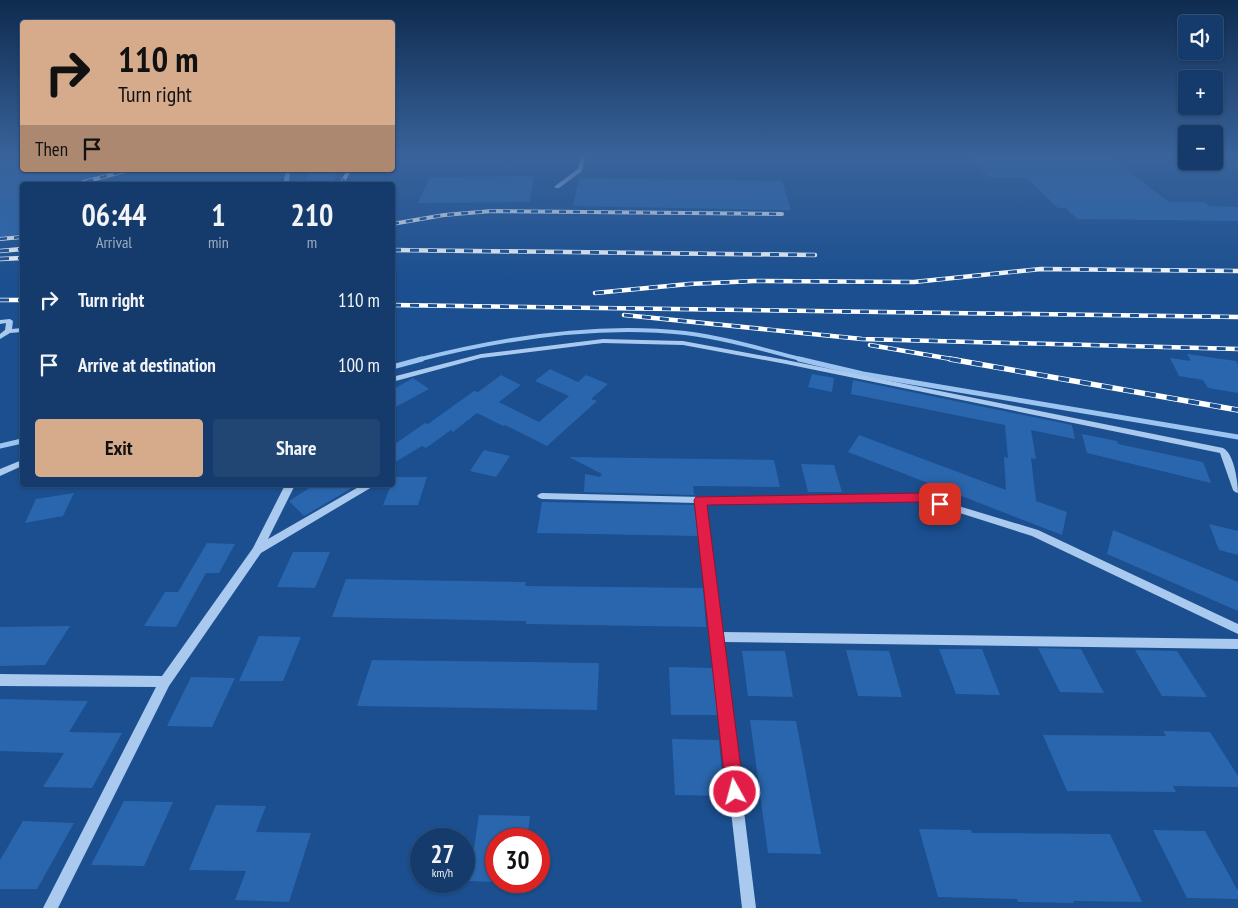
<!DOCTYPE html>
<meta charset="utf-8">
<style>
:root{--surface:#143b6b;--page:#214673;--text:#f1f3f6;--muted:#9dadc1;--line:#33557e;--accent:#d6ab8b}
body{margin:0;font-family:"PT Sans Narrow",sans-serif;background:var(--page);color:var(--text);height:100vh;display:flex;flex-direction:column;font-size:19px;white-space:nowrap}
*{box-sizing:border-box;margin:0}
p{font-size:16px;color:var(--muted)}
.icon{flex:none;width:28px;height:28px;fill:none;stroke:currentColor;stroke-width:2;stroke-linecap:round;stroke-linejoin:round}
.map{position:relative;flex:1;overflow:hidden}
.side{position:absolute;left:20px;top:182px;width:375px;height:305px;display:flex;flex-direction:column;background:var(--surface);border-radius:5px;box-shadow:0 1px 4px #0004,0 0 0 1px var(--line)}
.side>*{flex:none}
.top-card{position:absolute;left:20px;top:20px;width:375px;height:152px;border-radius:5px;box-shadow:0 1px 4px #0004,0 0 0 1px var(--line);background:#d6ab8b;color:#111;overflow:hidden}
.fabs{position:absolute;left:1178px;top:15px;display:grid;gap:10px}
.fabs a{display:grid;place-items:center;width:45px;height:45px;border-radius:5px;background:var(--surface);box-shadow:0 1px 4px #0004,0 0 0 1px var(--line);font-size:25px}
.speed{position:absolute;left:410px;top:828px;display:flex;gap:10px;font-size:25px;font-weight:700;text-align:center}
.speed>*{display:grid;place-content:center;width:65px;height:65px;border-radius:50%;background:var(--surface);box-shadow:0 1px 4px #0004,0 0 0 1px var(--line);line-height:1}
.speed small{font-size:12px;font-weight:400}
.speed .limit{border:8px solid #d22;background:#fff;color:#111}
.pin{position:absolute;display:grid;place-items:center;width:42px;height:42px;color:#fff;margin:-21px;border-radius:10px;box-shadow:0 2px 8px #0006}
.me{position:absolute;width:55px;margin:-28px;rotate:353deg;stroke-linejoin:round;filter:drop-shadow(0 0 4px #0008)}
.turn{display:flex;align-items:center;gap:18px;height:105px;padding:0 15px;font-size:22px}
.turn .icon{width:65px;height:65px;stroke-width:2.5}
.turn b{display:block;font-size:35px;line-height:42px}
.then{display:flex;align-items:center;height:48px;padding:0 15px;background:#0003;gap:10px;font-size:19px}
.eta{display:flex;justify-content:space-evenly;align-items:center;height:85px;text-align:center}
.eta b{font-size:30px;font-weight:600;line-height:35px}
.action{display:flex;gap:10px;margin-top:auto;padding:10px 15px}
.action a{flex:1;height:58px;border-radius:5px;background:var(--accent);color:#111;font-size:20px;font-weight:600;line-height:58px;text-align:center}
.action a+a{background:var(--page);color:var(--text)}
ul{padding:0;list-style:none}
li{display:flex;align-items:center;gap:15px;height:65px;padding:0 15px}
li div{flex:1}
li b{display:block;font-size:19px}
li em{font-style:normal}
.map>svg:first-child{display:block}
</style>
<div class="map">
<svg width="1238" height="908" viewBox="0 0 1238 908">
<rect width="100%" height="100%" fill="#1b4f8f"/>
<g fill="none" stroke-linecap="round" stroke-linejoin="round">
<path stroke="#9cc4f0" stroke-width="4" d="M 417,360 C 503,338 596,323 685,333 C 725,338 765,350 804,360"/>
<path stroke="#9cc4f0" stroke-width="5" d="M 799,359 L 863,374 L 1238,437
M 392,367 L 422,359
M 0,446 L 22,441"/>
</g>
<path fill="#2a66ad" d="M 968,156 L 1108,156 L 1169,202 L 1204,202 L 1210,206 L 1238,207 L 1238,221 L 1077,219 L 1066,208 L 1058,208 L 1027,178 L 988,177 Z
M 22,157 L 22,170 L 105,170 L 106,175 L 72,183 L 73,185 L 22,185 L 22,233 L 0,239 L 0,161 Z
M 309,170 L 336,170 L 333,185 L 305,185 Z
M 534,176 L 530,202 L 418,203 L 430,177 Z
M 579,178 L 782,181 L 791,210 L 573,206 Z
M 1187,354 L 1236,361 L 1238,365 L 1238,393 L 1208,388 L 1203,380 L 1179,376 L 1170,358 L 1191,361 Z
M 550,369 L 578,382 L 586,375 L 608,384 L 591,399 L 597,401 L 547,446 L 505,425 L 503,426 L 477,413 L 453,432 L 451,430 L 426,448 L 422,446 L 392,464 L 392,446 L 425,423 L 428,424 L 474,391 L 478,392 L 501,375 L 521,385 L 499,402 L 539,422 L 569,396 L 535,381 Z
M 812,374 L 834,378 L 832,392 L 808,387 Z
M 413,378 L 429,389 L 392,409 L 392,390 Z
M 853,380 L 1072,425 L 1075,439 L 1031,430 L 1036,459 L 1031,458 L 1036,501 L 1067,512 L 1062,535 L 848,452 L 859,435 L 1006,490 L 1004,457 L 1008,458 L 1005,425 L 851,394 Z
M 1082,434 L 1117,441 L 1118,444 L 1203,462 L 1211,483 L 1087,453 Z
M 484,450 L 510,456 L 496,477 L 470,471 Z
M 569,457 L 774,460 L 780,487 L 693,486 L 694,495 L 584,492 L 585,474 L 600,477 L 602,474 Z
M 801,464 L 834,465 L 842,492 L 808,492 Z
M 392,477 L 427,477 L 418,505 L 383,505 L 391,485 L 392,485 Z
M 314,485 L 357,485 L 304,516 L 289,501 Z
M 74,493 L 63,516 L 25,523 L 36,499 Z
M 542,502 L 694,505 L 698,536 L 537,533 Z
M 1209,524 L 1238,531 L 1238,555 L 1219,550 Z
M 1113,530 L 1238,582 L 1238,611 L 1107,554 Z
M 207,543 L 235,544 L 219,573 L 206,573 L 176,627 L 144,626 L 165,592 L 178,592 Z
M 293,552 L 330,552 L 315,588 L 277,587 Z
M 346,579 L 526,582 L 525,586 L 703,588 L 706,627 L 526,624 L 526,621 L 332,617 Z
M 70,626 L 45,665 L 0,666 L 0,627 Z
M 259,636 L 301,637 L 283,681 L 239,681 Z
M 1038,648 L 1081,649 L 1104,693 L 1060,692 Z
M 939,649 L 982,649 L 1000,695 L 956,694 Z
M 846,650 L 889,651 L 902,697 L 858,696 Z
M 1135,650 L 1177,651 L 1207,697 L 1162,696 Z
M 742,651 L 785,651 L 793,697 L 748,696 Z
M 372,660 L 599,663 L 597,710 L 357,706 Z
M 669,667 L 713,668 L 717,715 L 671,715 Z
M 191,677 L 235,678 L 212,727 L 167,726 Z
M 0,699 L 88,701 L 69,732 L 122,733 L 92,788 L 43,787 L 64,753 L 0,751 Z
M 750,720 L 796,721 L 821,854 L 768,853 Z
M 1163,731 L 1210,732 L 1238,776 L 1238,787 L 1173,786 L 1176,792 L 1067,791 L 1043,735 L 1166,736 Z
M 672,739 L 719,740 L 724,796 L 675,795 Z
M 124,801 L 173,802 L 144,866 L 91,865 Z
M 216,805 L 266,806 L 256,832 L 311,833 L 289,902 L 235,900 L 246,871 L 189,870 Z
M 479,815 L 530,816 L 527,839 L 496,839 L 496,882 L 469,881 Z
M 23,821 L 74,823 L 37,889 L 0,889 L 0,860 Z
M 919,829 L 971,830 L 972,833 L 1110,834 L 1142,902 L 1073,901 L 1074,903 L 1018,902 L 1017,899 L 938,897 Z
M 1153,830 L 1205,831 L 1238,891 L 1238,899 L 1187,898 Z"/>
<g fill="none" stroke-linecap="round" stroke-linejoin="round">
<path fill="#a9c9ee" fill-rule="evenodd" d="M 581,156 L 585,156 L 582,171 L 559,188 L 555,188 L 555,186 L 578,169 Z
M 286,170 L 290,170 L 289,185 L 283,185 Z
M 10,319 L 13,321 L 12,329 L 22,328 L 22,332 L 10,333 L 0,339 L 0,334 L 5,330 L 6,323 L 0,324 L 0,320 Z
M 603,339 L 683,341 L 786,360 L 1223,448 C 1234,453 1238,482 1238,493 L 1235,492 L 1233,490 L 1220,453 L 786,364 L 683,345 L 603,343 L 481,358 L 392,382 L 392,377 L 481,354 Z
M 22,460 L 22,466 L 0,476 L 0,469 Z
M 285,485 L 295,485 L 268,539 L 362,485 L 374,485 L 372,487 L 261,553 L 169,686 L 58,908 L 43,908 L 156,687 L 0,686 L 0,674 L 162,676 L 253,548 Z
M 542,493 L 700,497 L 922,495 L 1038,530 L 1238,624 L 1238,634 L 1032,536 L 922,501 L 705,503 L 721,632 L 1238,639 L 1238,649 L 723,642 L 756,908 L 742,908 L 696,503 L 542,499 L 539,498 L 537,496 L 539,494 Z"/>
<g stroke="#fff" stroke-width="4">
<path id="rail-far2" d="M 73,185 L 129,170
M 341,185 L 349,170
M 392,224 L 444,215 L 492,211 L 782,214
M 0,239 L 22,237"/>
</g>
<g stroke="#fff" stroke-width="4.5">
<path id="rail-far1" d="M 392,250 L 815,255
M 0,251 L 22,249
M 0,259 L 22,258
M 595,293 L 689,284 L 754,281 L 914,282 L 1041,269 L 1238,271
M 0,300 L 22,300
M 392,305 L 1238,317
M 624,315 L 862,339 L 1238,349
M 870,345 L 957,360"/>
</g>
<g stroke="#fff" stroke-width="5.5">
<path id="rail" d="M 950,359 L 1238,410"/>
</g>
<use href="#rail-far2" stroke="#1b4f8f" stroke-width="2.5" stroke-dasharray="7" stroke-linecap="butt"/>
<use href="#rail-far1" stroke="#1b4f8f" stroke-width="3" stroke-dasharray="9" stroke-linecap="butt"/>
<use href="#rail" stroke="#1b4f8f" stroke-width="4" stroke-dasharray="11" stroke-linecap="butt"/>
</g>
<linearGradient id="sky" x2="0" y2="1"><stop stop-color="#0f2b4f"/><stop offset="0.55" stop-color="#39639b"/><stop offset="1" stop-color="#39639b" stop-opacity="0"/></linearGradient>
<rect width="1238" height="283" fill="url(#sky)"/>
<path fill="#e11d48" stroke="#92132f" d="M 922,493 L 945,501 L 947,504 L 945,507 L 940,508 L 922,502 L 707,505 L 744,792 L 741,798 L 735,800 L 729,798 L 726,792 L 694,500 L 696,497 Z"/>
</svg>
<div class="fabs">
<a><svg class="icon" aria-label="sound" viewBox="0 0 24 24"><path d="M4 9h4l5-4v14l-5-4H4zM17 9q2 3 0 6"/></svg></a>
<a>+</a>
<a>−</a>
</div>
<div class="speed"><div>27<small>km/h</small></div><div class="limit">30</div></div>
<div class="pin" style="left:940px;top:504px;background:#d93025"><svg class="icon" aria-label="arrive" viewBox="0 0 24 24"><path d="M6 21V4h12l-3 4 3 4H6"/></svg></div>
<svg class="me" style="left:735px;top:792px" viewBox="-20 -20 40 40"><circle r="17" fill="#e11d48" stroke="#fff" stroke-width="3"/><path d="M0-11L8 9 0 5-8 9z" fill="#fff"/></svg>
<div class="top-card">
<div class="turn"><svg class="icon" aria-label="right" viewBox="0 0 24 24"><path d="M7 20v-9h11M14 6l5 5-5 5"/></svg><div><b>110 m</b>Turn right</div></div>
<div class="then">Then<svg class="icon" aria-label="arrive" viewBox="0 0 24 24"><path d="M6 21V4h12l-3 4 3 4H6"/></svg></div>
</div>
<section class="side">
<div class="eta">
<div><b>06:44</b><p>Arrival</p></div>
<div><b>1</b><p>min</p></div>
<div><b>210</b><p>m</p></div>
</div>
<ul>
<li><svg class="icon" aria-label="right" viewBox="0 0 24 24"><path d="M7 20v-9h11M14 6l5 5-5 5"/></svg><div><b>Turn right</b></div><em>110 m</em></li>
<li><svg class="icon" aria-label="arrive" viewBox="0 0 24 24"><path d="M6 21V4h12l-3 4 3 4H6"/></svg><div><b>Arrive at destination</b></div><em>100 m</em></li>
</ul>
<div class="action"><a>Exit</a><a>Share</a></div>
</section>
</div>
